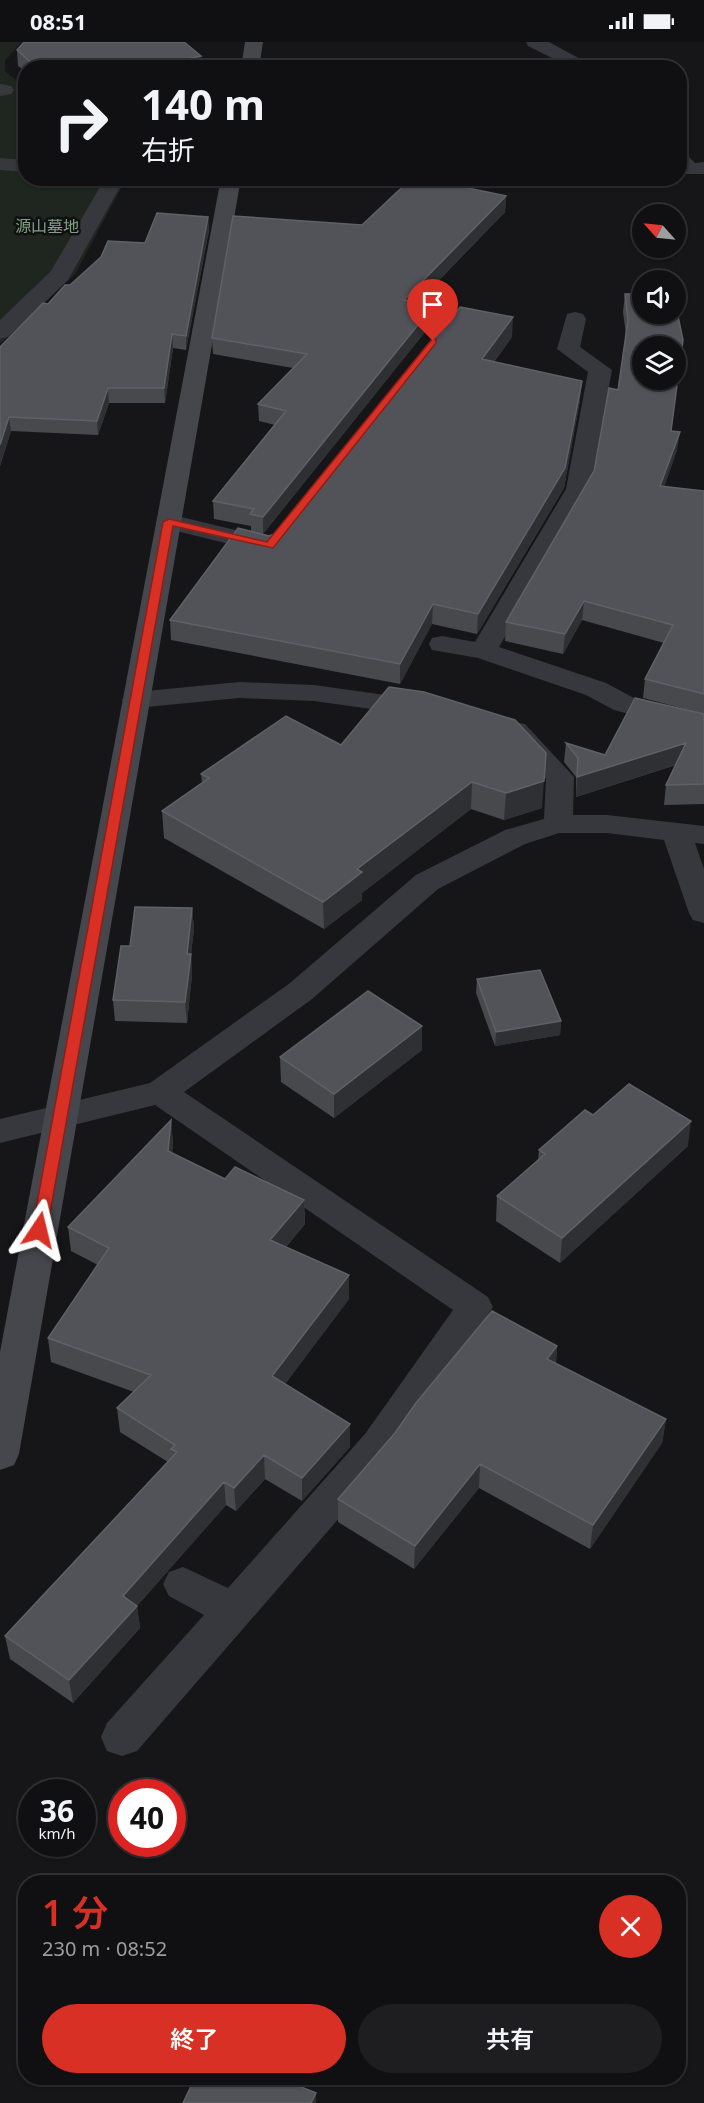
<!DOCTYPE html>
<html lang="ja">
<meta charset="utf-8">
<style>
:root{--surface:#101012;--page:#1e1e20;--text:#f1f3f6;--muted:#9c9d9f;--line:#303032;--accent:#d93025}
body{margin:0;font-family:"Noto Sans","Noto Sans JP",sans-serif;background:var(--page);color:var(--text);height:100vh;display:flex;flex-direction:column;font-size:22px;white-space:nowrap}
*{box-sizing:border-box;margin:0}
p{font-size:20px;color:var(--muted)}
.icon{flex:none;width:33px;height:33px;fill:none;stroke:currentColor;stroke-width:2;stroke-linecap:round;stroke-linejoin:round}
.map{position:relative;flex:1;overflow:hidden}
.details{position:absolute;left:18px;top:1833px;width:668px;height:210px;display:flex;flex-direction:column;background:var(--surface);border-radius:24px;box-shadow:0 2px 4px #0004,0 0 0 2px var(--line)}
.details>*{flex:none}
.top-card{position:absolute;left:18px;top:18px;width:669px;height:126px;border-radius:24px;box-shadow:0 2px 4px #0004,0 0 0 2px var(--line);background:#101012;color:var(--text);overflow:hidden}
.needle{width:39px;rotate:297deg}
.buttons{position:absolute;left:632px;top:162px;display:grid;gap:12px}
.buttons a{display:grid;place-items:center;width:54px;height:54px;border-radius:50%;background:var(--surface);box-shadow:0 2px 4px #0004,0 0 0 2px var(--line);font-size:30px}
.speed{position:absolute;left:18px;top:1737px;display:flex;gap:12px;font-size:30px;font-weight:700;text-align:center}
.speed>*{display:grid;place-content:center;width:78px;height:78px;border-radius:50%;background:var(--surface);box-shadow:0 2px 4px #0004,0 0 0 2px var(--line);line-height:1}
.speed small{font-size:15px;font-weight:400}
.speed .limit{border:9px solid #d22;background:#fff;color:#111}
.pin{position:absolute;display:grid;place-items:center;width:51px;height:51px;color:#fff;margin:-62px -26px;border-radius:50% 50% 50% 0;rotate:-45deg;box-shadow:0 0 6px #0007}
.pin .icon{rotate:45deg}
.me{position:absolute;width:66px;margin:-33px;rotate:10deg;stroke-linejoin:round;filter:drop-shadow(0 0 4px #0008)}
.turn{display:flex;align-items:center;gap:21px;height:126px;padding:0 24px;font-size:27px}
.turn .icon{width:78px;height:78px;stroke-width:2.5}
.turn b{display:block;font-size:42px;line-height:51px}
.round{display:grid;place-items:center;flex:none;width:63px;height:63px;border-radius:32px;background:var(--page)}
.summary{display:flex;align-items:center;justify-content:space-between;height:102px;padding:0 24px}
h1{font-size:36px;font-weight:600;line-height:45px;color:var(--accent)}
.button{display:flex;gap:12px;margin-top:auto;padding:12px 24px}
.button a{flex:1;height:69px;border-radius:36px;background:var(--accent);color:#fff;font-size:24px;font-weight:600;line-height:69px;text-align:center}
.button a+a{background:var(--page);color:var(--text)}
.status{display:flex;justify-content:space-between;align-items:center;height:42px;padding:0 30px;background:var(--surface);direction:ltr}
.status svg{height:16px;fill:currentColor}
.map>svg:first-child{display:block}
</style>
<div class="status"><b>08:51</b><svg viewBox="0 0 49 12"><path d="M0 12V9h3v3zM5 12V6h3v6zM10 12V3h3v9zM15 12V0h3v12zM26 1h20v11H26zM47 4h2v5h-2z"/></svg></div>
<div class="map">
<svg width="704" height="2061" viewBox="0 0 704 2061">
<rect width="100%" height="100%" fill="#161618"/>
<path fill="#1e261f" d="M 0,0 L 21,0 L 5,19 L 5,29 L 25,46 L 26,136 L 123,136 L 124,141 L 75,232 L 0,302 Z"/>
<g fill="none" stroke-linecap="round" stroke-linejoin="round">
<path fill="#37383d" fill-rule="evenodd" d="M 0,42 L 11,44 L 14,48 L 11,52 L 0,54 Z
M 0,116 L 26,118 L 26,130 L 0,128 Z
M 95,136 L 115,136 L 120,145 L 68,238 L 8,295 L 0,297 L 0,278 L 51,229 L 100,145 Z"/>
<path fill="#37383d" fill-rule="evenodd" d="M 526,0 L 549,0 L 597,26 L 572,26 L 528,4 Z
M 680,111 L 687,113 L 695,121 L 704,120 L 704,132 L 683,132 L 680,129 Z
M 575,270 L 583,272 L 586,277 L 580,305 L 612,328 L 590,447 L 499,605 L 606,641 L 634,656 L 704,674 L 704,691 L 614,668 L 586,653 L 478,616 L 432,608 L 429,602 L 432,596 L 442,594 L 475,600 L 566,447 L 588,330 L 557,307 L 567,272 Z
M 169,472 L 264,495 L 273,492 L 282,495 L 286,500 L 279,509 L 270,512 L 160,485 L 156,480 L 160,475 Z
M 239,640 L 314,643 L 421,658 L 431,660 L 435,666 L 431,672 L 421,674 L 314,659 L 239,656 L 136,666 L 126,664 L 122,658 L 126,652 L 136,650 Z
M 515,680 L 525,682 L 574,735 L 573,773 L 607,773 L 704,784 L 704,802 L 695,801 L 704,827 L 704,881 L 693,878 L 689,871 L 664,798 L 607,791 L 559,791 L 525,802 L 438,847 L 312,957 L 184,1050 L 488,1255 L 493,1265 L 393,1414 L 137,1709 L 122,1714 L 107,1709 L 101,1695 L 107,1681 L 204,1573 L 169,1554 L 163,1542 L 169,1530 L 183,1525 L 228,1546 L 365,1392 L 453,1268 L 155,1063 L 0,1101 L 0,1077 L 150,1041 L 290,941 L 416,833 L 505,788 L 544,777 L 546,737 L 501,688 L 505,682 Z"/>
<path fill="#45474d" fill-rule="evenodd" d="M 245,0 L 263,0 L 259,26 L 241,26 Z
M 221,136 L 241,136 L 19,1412 L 14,1423 L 0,1428 L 0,1310 Z"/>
</g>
<path fill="#47494d" d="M 17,8 L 201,14 L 201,26 L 26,26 L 26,30 L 18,24 Z
M 506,154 L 505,170 L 418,260 L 434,263 L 433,280 L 263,492 L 269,494 L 280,490 L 512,295 L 494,320 L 580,358 L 564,446 L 477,592 L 432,582 L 400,642 L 171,598 L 170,578 L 251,489 L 251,484 L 214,477 L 213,459 L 275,383 L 259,379 L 258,362 L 293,326 L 213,312 L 212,296 L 362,183 Z
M 208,175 L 209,188 L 186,308 L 173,306 L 165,361 L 109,361 L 98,393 L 11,389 L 0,424 L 0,305 L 70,243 L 145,201 Z
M 625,252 L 683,298 L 671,389 L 677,408 L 664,445 L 704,449 L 704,672 L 643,656 L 645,637 L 664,601 L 582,578 L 563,612 L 505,599 L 506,580 L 594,429 L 618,348 L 626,292 L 623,270 Z
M 389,645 L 542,766 L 504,778 L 471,767 L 362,851 L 362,858 L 324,887 L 164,796 L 162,769 L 202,741 L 201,732 L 341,703 Z
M 704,672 L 704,762 L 664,763 L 666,743 L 676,723 L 576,755 L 576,735 L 564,720 L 566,701 L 605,713 Z
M 192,866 L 194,887 L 191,912 L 192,933 L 187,981 L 115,979 L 113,958 L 130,904 Z
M 477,937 L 561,979 L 560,993 L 495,1004 L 476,951 Z
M 422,984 L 422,1008 L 334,1076 L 281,1040 L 280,1015 Z
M 593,1073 L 688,1104 L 560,1221 L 496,1179 L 497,1154 L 538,1119 L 539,1108 Z
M 171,1078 L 173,1103 L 172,1111 L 225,1137 L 304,1158 L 305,1182 L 286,1205 L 349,1257 L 285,1342 L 350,1405 L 302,1459 L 265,1437 L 236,1469 L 226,1463 L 137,1564 L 140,1586 L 73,1661 L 10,1617 L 5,1594 L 168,1420 L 120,1390 L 117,1366 L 134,1350 L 51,1320 L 48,1296 L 98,1223 L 71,1209 L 68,1185 Z
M 557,1304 L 556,1322 L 666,1377 L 662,1401 L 590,1507 L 479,1446 L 414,1527 L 338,1480 L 338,1457 Z"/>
<path fill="#2f3033" d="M 201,14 L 201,26 L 145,26 Z
M 506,154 L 505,170 L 404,274 L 404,258 Z
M 208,175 L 209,188 L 186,308 L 186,294 Z
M 434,263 L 433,280 L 263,492 L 263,475 Z
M 513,275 L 512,295 L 481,337 L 482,317 Z
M 172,292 L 173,306 L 165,361 L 164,346 Z
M 582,339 L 580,358 L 564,446 L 477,592 L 478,572 Z
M 108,346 L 109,361 L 98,393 L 97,379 Z
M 9,375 L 11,389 L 0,424 L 0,403 Z
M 680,390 L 677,408 L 658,463 L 660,444 Z
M 584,559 L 582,578 L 563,612 L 565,592 Z
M 433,562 L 432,582 L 400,642 L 400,622 Z
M 686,701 L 684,720 L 576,755 L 577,735 Z
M 544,739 L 542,766 L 504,778 L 506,751 Z
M 472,740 L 471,767 L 362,851 L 362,858 L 324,887 L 323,860 L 357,827 Z
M 192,866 L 194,887 L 191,912 L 192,933 L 187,981 L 185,960 L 187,912 Z
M 561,979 L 560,993 L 495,1004 L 496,990 Z
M 422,984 L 422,1008 L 334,1076 L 334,1052 Z
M 171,1078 L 173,1103 L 170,1133 L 168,1109 Z
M 691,1079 L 688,1104 L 560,1221 L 562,1196 Z
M 304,1158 L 305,1182 L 271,1222 L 270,1198 Z
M 349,1233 L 349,1257 L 273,1358 L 272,1334 Z
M 557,1304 L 555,1329 L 547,1317 Z
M 666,1377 L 662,1401 L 590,1507 L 593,1483 Z
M 350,1382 L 350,1405 L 302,1459 L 302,1436 Z
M 264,1413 L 265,1437 L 236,1469 L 234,1446 Z
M 480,1422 L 479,1446 L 414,1527 L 415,1504 Z
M 224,1440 L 226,1463 L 137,1564 L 140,1586 L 73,1661 L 69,1638 L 123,1554 Z
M 316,2051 L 316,2061 L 311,2061 Z"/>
<path fill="#525359" stroke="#5f6168" stroke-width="1.5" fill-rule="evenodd" d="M 24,0 L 184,0 L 201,14 L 145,26 L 37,26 L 17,8 Z
M 412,136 L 421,136 L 506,154 L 404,258 L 434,263 L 263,475 L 250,472 L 254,467 L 213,459 L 286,369 L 258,362 L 307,312 L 212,296 L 233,174 L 362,183 Z
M 157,171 L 208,175 L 186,294 L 172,292 L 164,346 L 108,346 L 97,379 L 9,375 L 0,403 L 0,305 L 43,261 L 48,262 L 65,243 L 70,243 L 101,215 L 108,199 L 145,201 Z
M 625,252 L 642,252 L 642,272 L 675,272 L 675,260 L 683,298 L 671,389 L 680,390 L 660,444 L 704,449 L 704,652 L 645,637 L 673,583 L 584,559 L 565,592 L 506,580 L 594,429 L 609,346 L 618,348 L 628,278 ZM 642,304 L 675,304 L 675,338 L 642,338 Z
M 460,265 L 513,275 L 482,317 L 582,339 L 565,426 L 478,572 L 433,562 L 400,622 L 170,578 L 238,486 L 269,494 L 280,490 Z
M 389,645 L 424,650 L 515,678 L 546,711 L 544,739 L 506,751 L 472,740 L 357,827 L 362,830 L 323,860 L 162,769 L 209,736 L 201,732 L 286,674 L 341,703 Z
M 635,656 L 704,672 L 704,742 L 666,743 L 686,701 L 577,735 L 578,716 L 566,701 L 605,713 Z
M 135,865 L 192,866 L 187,912 L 191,912 L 185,960 L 113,958 L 121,904 L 130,904 Z
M 540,928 L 561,979 L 496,990 L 477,937 Z
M 368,949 L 422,984 L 334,1052 L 280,1015 Z
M 629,1042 L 691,1079 L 562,1196 L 497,1154 L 545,1112 L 539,1108 L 585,1068 L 593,1073 Z
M 171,1078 L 168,1109 L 225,1137 L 235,1125 L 304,1158 L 270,1198 L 349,1233 L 272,1334 L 350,1382 L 302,1436 L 264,1413 L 234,1446 L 224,1440 L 123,1554 L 137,1564 L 69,1638 L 5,1594 L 177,1410 L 171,1407 L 175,1403 L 117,1366 L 151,1333 L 48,1296 L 109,1206 L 68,1185 Z
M 492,1269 L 557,1304 L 547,1317 L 666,1377 L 593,1483 L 480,1422 L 415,1504 L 338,1457 L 395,1391 L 416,1361 Z
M 195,2036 L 279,2036 L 316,2051 L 311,2061 L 183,2061 Z"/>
<path fill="#d93025" stroke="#8d1f18" stroke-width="1.5" d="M 433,296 L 436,297 L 436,301 L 273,506 L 173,484 L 47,1188 L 45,1191 L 34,1191 L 32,1188 L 163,480 L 169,477 L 267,500 Z"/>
<g text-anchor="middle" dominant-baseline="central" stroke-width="5" stroke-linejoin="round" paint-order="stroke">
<g font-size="16" fill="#7fa381" stroke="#111113">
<text x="47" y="184">源山墓地</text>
</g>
</g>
</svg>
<div class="buttons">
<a><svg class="needle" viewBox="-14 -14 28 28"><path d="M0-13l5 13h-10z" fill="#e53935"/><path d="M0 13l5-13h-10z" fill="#9c9d9f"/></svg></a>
<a><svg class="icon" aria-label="sound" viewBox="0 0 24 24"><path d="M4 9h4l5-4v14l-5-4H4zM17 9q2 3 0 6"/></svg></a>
<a><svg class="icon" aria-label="layers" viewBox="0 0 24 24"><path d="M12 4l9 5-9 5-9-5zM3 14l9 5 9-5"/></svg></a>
</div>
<div class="speed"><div>36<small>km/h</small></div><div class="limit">40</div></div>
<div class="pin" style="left:433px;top:299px;background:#d93025"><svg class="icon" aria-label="arrive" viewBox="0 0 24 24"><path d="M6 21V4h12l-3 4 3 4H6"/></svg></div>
<svg class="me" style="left:39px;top:1188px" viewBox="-20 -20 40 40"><path d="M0-17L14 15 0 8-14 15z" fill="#d93025" stroke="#fff" stroke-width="4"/></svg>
<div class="top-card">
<div class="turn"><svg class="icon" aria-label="right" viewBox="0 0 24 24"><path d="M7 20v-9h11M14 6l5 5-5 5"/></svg><div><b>140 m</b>右折</div></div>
</div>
<section class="details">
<div class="summary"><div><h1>1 分</h1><p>230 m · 08:52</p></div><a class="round" style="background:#d93025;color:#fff"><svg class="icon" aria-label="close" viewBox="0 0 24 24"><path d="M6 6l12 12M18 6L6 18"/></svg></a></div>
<div class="button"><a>終了</a><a>共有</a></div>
</section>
</div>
